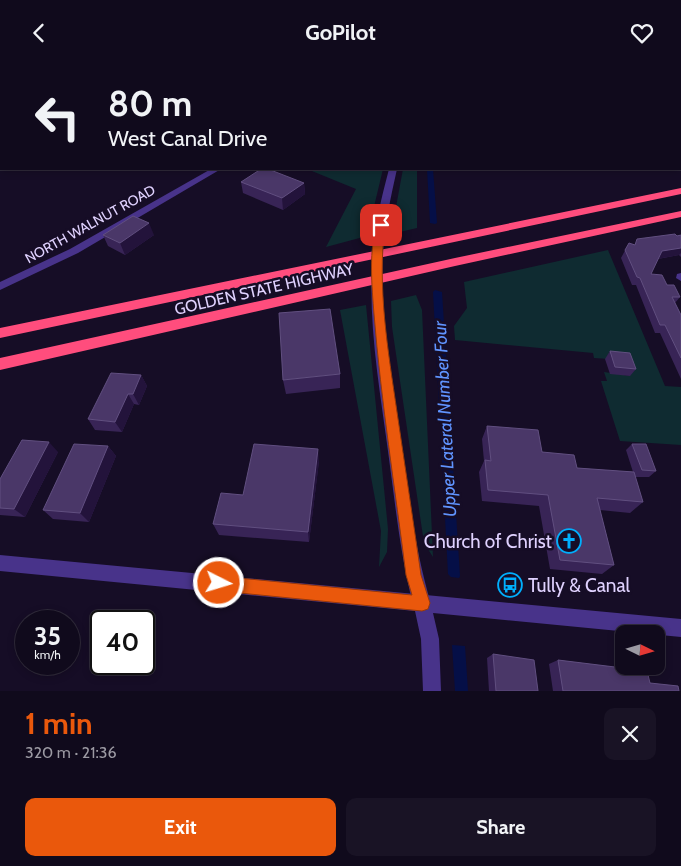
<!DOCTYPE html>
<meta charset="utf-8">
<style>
:root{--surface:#100a1c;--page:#191325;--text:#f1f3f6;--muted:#9c9aa3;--line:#302b3b;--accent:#ea580c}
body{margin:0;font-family:Cabin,sans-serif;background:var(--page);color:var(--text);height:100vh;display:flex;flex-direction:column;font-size:19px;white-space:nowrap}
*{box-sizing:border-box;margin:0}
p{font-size:16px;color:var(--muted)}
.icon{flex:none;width:28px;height:28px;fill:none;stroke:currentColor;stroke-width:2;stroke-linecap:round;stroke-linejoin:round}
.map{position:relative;height:626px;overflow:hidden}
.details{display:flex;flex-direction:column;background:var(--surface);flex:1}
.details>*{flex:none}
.guide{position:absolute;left:0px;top:0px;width:681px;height:105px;box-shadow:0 2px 8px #0003,0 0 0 1px var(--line);background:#100a1c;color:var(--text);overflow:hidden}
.needle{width:32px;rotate:95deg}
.controls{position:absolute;left:615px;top:560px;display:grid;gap:10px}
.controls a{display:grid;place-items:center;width:50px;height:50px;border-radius:10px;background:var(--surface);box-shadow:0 2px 8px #0003,0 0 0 1px var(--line);font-size:25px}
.speed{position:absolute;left:15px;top:545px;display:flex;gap:10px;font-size:25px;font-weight:700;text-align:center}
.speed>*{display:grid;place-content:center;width:65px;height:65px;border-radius:50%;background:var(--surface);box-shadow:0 2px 8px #0003,0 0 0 1px var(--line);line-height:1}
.speed small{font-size:12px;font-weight:400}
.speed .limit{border:2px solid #111;border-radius:8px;background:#fff;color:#111}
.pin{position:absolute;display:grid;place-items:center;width:42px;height:42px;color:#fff;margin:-21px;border-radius:10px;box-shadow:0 2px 8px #0006}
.me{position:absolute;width:55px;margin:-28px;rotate:95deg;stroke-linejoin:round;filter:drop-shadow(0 0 4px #0008)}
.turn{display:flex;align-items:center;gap:18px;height:105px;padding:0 25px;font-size:22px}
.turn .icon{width:65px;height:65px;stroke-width:2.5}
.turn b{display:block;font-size:35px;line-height:42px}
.round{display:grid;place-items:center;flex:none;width:52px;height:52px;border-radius:10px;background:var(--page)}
.summary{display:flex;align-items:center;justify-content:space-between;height:85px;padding:0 25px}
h1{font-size:30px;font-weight:700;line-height:38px;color:var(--accent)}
.cta{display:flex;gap:10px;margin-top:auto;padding:10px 25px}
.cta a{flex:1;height:58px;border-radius:10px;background:var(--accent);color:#fff;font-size:20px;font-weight:700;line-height:58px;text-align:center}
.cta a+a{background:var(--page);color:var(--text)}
header{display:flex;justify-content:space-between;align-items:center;height:65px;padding:0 25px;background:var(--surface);font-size:22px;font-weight:700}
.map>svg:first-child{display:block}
</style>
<header><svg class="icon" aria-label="back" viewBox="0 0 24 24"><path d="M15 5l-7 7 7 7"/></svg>GoPilot<svg class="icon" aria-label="heart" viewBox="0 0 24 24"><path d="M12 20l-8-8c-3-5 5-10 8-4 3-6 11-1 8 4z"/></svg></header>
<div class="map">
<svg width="681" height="626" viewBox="0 0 681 626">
<rect width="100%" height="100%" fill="#160d26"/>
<path fill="#0f2b31" d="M 0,0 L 417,0 L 417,1 L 1,1 L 1,35 Z
M 307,104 L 383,104 L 367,171 L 326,182 L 356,124 Z
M 403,104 L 417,104 L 417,163 L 391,169 Z
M 608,185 L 665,321 L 681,322 L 681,380 L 620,376 L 601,316 L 607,316 L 604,307 L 630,311 L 625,295 L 594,293 L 593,288 L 455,275 L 454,261 L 467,243 L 464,217 Z
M 416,230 L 422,245 L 433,492 L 424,478 L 392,262 L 391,236 Z
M 366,240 L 388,464 L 387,487 L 379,502 L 381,466 L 340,245 Z"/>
<path fill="#050f47" d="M 427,104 L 433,104 L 437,158 L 435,159 L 430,158 Z
M 435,225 L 442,227 L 460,511 L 459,513 L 451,512 L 448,509 L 433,227 Z
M 452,580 L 465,581 L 468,626 L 455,626 Z"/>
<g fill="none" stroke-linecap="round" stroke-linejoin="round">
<path fill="#48338a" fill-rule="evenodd" d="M 211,104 L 221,104 L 78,188 L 0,225 L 0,217 L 70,184 Z
M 389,104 L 397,104 C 391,131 385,158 383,186 C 379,252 392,317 401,382 C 409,435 416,488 431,539 L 428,545 L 422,548 L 416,545 L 413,539 C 400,489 395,437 388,386 C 379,319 367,253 373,186 C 375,158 382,131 389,104 Z
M 681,208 L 681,216 L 676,213 L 677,209 Z"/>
<path fill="#48338a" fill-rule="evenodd" d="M 0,490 L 681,554 L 681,572 L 433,548 L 439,574 L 441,626 L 423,626 L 421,574 L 415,546 L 0,506 Z"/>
<path fill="#ff4d7d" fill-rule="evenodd" d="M 681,123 L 681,129 L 0,273 L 0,263 Z
M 681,146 L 681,152 L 455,201 L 0,305 L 0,293 L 455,193 Z"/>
</g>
<path fill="#382456" d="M 241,117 L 304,118 L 305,129 L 283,145 L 243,128 Z
M 103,170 L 154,170 L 125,190 L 108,181 Z
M 681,170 L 681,192 L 679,190 L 658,194 L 651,209 L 667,220 L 680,232 L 675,238 L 681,250 L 681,314 L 660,268 L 655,268 L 636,220 L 632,220 L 621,193 L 629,178 L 634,180 Z
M 610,286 L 636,304 L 630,311 L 610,309 L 605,294 Z
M 340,309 L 340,323 L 286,329 L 283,315 Z
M 141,310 L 147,321 L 139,340 L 134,339 L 122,367 L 95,365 L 88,354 Z
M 487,361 L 577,403 L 633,407 L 626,385 L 632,379 L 656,406 L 649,412 L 635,412 L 643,437 L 630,448 L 600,445 L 614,500 L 602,509 L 550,504 L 539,441 L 482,436 L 479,407 L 484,396 L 482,374 Z
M 108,381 L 116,391 L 89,457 L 53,454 L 43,445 Z
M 58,387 L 25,452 L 0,450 L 0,414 Z
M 319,396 L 309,477 L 219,470 L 213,459 L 243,430 Z
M 493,589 L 538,626 L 489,626 L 487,593 Z
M 558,595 L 613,602 L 622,599 L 650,618 L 679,626 L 553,626 L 549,599 Z"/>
<path fill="#23133b" d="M 304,118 L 305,129 L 283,145 L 282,133 Z
M 149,158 L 154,170 L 125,190 L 120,178 Z
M 681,183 L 681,188 L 679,190 L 657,194 L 662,186 Z
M 141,310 L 147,321 L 139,340 L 133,329 Z
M 128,329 L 134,339 L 122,367 L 115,357 Z
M 49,377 L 58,387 L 25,452 L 14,444 Z
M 108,381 L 116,391 L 89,457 L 80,448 Z
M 318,384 L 319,396 L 309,477 L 308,467 Z"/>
<path fill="#4a3768" stroke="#614f80" d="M 261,104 L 268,104 L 304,118 L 282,133 L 241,117 Z
M 133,151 L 149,158 L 120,178 L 103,170 Z
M 675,169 L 677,171 L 681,170 L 681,183 L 662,186 L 651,209 L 662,210 L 667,220 L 674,220 L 680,232 L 672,232 L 681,250 L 681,293 L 665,260 L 660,260 L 640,213 L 637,212 L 625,185 L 629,178 L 635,180 L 637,174 Z
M 330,244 L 340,309 L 283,315 L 279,248 Z
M 610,286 L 630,288 L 636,304 L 615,302 Z
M 111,308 L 141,310 L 133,329 L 128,329 L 115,357 L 88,354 Z
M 487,361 L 538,365 L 542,387 L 574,390 L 577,403 L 634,407 L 643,437 L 597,433 L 614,500 L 560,495 L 548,430 L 488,425 L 485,395 L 491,396 Z
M 22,375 L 49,377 L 14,444 L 0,443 L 0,414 Z
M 74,379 L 108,381 L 80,448 L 43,445 Z
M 254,379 L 318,384 L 308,467 L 213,459 L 221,428 L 243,430 Z
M 632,379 L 646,379 L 656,406 L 642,405 Z
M 493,589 L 534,595 L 538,626 L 496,626 Z
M 558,595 L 623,603 L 622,599 L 624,599 L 624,601 L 646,602 L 650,618 L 678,621 L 679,626 L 563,626 Z"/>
<path fill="#ea580c" stroke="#983908" d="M 378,158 L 385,160 C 377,223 388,285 397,347 C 405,401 413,455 421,510 L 430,538 L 428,544 L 422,546 L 219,526 L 214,524 L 211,518 L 214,513 L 219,511 L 412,530 L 406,510 C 395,423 381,336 374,249 C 372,223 368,182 378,158 Z"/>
<defs>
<g id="church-ring" transform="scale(1.25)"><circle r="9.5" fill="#160d26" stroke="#00affd" stroke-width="1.5"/><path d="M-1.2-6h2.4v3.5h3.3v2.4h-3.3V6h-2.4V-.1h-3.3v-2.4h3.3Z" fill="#00affd"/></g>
<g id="bus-ring" transform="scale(1.25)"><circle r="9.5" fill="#160d26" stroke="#00affd" stroke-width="1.5"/><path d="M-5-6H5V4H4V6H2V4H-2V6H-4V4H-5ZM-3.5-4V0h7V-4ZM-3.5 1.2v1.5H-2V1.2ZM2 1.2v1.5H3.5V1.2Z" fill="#00affd"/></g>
</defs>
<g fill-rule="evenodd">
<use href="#church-ring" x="569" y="476"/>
<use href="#bus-ring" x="510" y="520"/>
</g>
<g text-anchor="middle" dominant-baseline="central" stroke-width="5" stroke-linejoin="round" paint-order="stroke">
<g font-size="14" fill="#e0d2ff" stroke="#160d26">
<text transform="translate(90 159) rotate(-29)">NORTH WALNUT ROAD</text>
</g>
<g font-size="16" fill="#e0d2ff" stroke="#160d26">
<text transform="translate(264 224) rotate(-13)">GOLDEN STATE HIGHWAY</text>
</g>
<g font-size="18" font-style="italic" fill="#6094ff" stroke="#160d26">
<text transform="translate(445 354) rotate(-93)">Upper Lateral Number Four</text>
</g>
<g font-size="19" fill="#e0d2ff" stroke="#160d26" text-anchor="end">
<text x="552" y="476">Church of Christ</text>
<text x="528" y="520" text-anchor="start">Tully &amp; Canal</text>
</g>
</g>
</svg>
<div class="controls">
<a><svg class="needle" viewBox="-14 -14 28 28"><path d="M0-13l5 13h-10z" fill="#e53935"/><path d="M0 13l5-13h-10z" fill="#9c9aa3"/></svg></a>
</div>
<div class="speed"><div>35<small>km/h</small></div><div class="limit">40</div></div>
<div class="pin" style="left:381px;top:160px;background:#d93025"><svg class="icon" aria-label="arrive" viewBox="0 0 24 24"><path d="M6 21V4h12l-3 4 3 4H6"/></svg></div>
<svg class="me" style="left:219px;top:518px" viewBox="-20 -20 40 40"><circle r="17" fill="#ea580c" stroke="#fff" stroke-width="3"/><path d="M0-11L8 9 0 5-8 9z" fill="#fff"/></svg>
<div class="guide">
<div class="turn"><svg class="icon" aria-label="left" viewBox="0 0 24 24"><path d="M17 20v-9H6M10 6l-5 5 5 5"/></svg><div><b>80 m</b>West Canal Drive</div></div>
</div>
</div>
<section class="details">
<div class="summary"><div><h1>1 min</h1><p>320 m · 21:36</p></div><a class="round"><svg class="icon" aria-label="close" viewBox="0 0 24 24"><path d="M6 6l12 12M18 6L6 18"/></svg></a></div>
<div class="cta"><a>Exit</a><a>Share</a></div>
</section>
